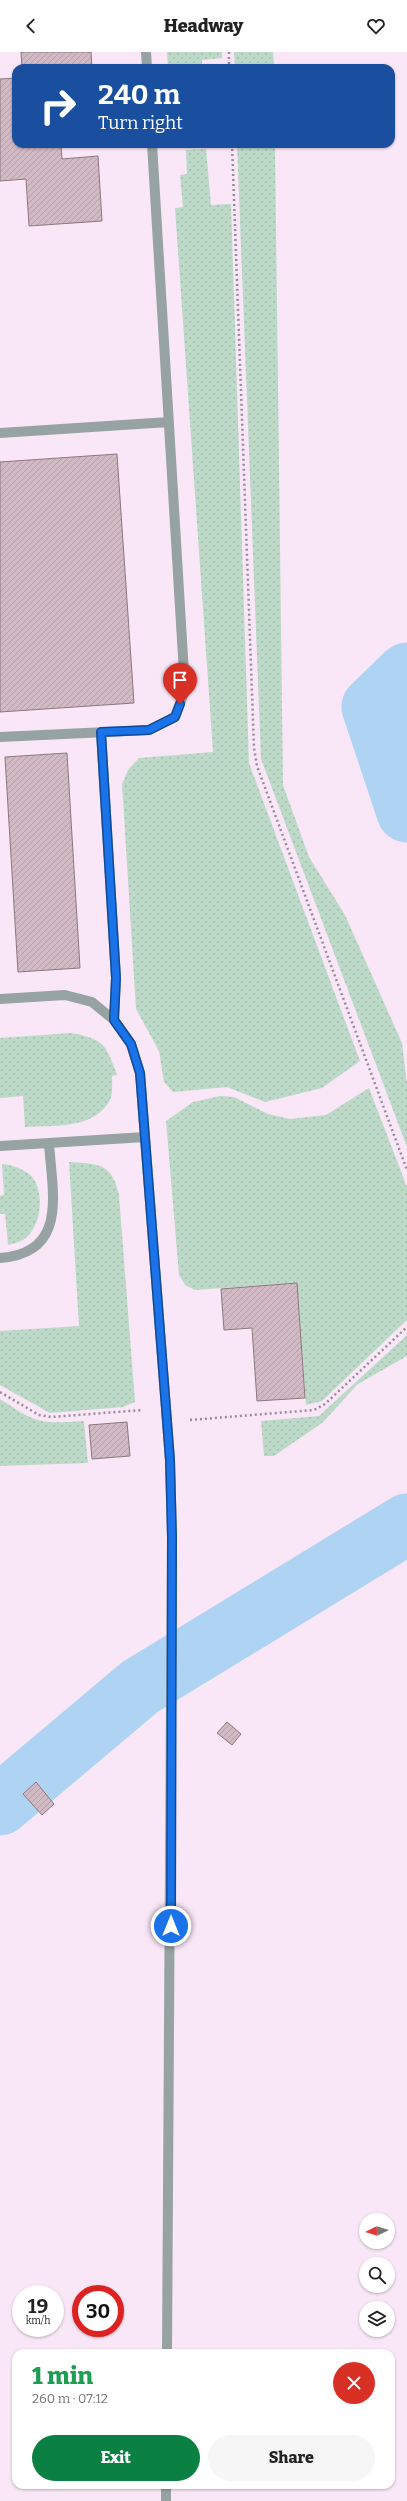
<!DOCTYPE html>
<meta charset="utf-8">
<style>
:root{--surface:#fff;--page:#f6f6f6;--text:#222;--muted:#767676;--accent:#0b8043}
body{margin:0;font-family:Bitter,serif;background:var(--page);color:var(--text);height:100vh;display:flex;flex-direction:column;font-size:15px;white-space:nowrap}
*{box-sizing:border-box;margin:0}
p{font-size:13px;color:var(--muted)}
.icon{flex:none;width:22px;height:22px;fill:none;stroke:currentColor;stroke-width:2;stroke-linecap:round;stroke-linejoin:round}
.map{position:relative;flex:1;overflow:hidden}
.drawer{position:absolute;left:12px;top:2297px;width:383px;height:140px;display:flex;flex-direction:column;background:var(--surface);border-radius:12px;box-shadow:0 1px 3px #0004}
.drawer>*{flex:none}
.hud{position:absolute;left:12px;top:12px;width:383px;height:84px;border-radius:12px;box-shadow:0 1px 3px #0004;background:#1a4fa0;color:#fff;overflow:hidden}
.needle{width:26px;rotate:265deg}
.controls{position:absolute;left:359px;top:2161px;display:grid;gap:8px}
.controls a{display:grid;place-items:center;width:36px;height:36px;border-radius:50%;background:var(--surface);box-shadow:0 1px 3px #0004;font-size:20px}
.speed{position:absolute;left:12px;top:2233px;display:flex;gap:8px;font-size:20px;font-weight:700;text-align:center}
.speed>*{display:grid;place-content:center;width:52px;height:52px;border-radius:50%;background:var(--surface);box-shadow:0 1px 3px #0004;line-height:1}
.speed small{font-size:10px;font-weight:400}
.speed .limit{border:6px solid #d22;background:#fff;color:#111}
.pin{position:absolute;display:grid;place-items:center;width:34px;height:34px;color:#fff;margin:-41px -17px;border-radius:50% 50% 50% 0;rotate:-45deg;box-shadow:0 0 4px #0007}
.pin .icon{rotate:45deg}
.me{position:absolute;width:44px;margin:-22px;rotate:0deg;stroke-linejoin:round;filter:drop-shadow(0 0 3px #0008)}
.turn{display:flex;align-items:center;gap:14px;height:84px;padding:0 20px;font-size:18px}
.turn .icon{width:52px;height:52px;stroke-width:2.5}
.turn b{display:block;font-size:28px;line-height:34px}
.round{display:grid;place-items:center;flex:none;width:42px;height:42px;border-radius:21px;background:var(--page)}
.summary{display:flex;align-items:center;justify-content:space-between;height:68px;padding:0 20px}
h1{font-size:24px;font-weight:800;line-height:30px;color:#1e9e55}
.action{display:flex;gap:8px;margin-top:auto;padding:8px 20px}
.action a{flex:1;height:46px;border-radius:24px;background:var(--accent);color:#fff;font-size:16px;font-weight:800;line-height:46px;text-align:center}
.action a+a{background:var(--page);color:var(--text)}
header{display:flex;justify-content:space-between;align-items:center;height:52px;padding:0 20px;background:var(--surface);font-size:18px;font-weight:800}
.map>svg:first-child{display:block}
</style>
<header><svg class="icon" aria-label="back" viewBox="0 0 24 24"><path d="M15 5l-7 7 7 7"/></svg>Headway<svg class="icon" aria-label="heart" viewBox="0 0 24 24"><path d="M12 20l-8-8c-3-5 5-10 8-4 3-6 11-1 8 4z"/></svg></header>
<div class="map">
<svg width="407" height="2449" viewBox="0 0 407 2449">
<defs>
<pattern id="grass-dots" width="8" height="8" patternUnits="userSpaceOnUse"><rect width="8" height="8" fill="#bddac9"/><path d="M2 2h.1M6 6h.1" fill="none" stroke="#a3bcad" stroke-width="1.8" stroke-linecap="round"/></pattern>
<pattern id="building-hatch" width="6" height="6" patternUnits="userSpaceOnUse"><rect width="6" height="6" fill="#d1bac3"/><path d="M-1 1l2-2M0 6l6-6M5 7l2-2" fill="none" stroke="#b4a0a8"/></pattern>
</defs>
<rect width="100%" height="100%" fill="#f9e7f7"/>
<path fill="url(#grass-dots)" d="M 167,0 L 222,0 L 222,6 L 202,8 L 202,16 L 168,16 Z
M 234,0 L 273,0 L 274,16 L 235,16 Z
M 237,92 L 275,92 L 283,733 L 309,805 L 345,863 L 402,991 L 407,1032 L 407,1095 L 261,707 Z
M 206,97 L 211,153 L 231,152 L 249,711 L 360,1009 L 322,1036 L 265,1050 L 227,1035 L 173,1040 L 164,1030 L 159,999 L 136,957 L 122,732 L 128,718 L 139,706 L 213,700 L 175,156 L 183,155 L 180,123 L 187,122 L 186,98 Z
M 71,981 C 104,987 106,992 117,1023 L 112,1024 C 112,1030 113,1042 110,1048 C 94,1078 53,1073 25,1075 L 23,1044 L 0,1046 L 0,986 Z
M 369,1036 L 407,1135 L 407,1268 L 322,1349 L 306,1353 L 297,1231 L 195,1238 L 185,1233 L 179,1223 L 166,1069 L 193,1050 L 220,1044 L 234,1045 L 268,1062 L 290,1067 L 326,1063 Z
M 69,1110 C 99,1112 112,1111 119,1143 L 135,1350 L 123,1355 L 50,1361 L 0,1333 L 0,1279 L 79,1274 Z
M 2,1112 C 12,1113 26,1117 33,1126 C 45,1143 41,1177 23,1188 C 19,1190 13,1192 8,1193 L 5,1162 L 0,1162 L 0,1144 L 4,1143 Z
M 407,1283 L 407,1304 L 358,1332 L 322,1371 L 274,1404 L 264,1404 L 261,1369 L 319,1364 Z
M 0,1347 C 38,1372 39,1372 84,1369 L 88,1411 L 0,1414 Z"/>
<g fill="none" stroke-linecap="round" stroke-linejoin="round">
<path stroke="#afd3f3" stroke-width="61" d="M 407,621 L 372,655 L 407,760
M 0,1753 L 140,1635 L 407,1472"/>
</g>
<path fill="url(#building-hatch)" stroke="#8c777f" d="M 21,0 L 91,0 L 92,16 L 22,16 Z
M 16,26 L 16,92 L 61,92 L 62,107 L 98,104 L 102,169 L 29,174 L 26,127 L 0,129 L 0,27 Z
M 117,402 L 134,651 L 0,660 L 0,410 Z
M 67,701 L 80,916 L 18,920 L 5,705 Z
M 297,1231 L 305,1346 L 257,1349 L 252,1276 L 224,1278 L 221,1237 Z
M 127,1370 L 130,1404 L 92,1407 L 89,1373 Z
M 227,1670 L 241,1682 L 232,1693 L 217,1681 Z
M 36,1730 L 54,1752 L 42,1763 L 23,1742 Z"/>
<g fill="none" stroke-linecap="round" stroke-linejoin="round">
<path stroke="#988c96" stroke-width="2.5" stroke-dasharray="2 3" stroke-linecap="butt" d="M 229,0 L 229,16
M 232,92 L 254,696 L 257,714 L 407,1118
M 0,1340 L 39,1363 L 51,1365 L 143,1358
M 190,1368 L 314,1358 L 325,1352 L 407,1275"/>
<path stroke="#97a3a3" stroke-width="10" d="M 146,0 L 147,16
M 0,381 L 169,370
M 101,680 L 116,926 L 114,968
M 0,685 L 149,678 L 175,665 L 185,638 L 152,92
M 0,947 L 65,943 L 92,950 L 114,968 L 131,992 L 140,1021 L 170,1408 L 172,1485
M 0,1094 L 145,1085
M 0,1206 C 69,1201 52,1140 49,1091"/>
<path stroke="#97a3a3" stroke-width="10" d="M 167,2301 L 172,1485
M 166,2449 L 166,2433"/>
</g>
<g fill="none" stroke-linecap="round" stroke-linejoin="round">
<g stroke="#114b97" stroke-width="10">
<path id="route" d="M 171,1874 L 172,1485 L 170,1408 L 140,1021 L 131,992 L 114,968 L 116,926 L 101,680 L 149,678 L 175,665 L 180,652"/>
</g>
<use href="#route" stroke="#1a73e8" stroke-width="7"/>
</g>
</svg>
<div class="controls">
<a><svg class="needle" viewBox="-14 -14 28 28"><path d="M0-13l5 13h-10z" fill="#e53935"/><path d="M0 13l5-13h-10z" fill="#767676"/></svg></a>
<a><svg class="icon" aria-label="search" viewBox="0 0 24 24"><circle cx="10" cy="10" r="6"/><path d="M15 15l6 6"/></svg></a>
<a><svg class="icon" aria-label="layers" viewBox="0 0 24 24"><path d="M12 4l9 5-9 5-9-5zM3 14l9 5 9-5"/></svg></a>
</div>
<div class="speed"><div>19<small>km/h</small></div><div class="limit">30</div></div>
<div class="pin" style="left:180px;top:652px;background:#d93025"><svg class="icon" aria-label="arrive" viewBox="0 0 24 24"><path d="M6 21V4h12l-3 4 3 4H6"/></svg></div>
<svg class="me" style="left:171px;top:1874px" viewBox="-20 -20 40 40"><circle r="17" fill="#1a73e8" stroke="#fff" stroke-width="3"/><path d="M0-11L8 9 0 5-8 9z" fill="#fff"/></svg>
<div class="hud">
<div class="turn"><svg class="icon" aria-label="right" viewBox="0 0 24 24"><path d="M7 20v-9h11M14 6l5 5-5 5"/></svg><div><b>240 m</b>Turn right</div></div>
</div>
<section class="drawer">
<div class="summary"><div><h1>1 min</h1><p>260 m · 07:12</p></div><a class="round" style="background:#d93025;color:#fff"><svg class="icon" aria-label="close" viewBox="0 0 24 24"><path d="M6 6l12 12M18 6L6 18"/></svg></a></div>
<div class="action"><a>Exit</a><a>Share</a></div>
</section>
</div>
